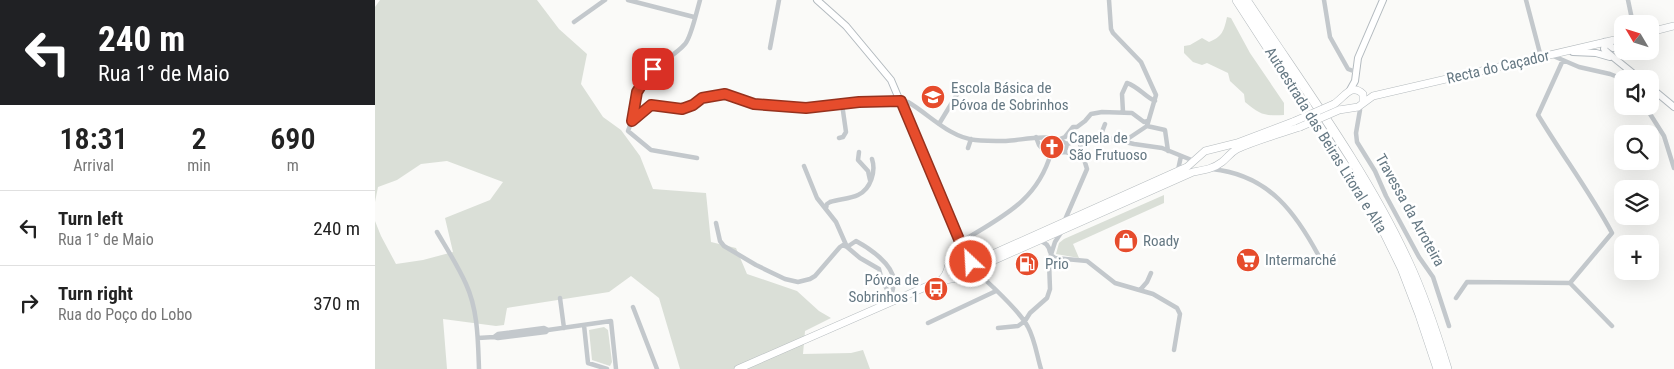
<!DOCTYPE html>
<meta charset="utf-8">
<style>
:root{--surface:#fff;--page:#f2f2f2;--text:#222;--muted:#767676;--line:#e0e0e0}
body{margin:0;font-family:"Roboto Condensed",sans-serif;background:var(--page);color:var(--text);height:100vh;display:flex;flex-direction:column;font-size:19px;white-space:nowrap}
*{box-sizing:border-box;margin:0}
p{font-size:16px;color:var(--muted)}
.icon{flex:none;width:28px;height:28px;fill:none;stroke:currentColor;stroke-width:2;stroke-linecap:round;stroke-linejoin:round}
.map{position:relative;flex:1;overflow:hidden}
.details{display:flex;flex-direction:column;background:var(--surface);width:375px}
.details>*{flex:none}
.guide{background:#202124;color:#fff;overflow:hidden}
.needle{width:32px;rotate:308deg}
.controls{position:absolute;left:1239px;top:15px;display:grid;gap:10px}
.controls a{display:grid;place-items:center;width:45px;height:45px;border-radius:10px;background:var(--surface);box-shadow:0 5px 20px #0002;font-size:25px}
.pin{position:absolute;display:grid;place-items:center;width:42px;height:42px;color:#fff;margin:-21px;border-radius:10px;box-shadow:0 2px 8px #0006}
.me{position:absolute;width:55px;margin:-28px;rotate:335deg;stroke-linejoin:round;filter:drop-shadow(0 0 4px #0008)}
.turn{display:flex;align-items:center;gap:18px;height:105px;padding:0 15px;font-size:22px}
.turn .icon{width:65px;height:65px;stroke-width:2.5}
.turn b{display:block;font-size:35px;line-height:42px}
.eta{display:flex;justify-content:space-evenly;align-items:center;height:85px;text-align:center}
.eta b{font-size:30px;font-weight:600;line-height:35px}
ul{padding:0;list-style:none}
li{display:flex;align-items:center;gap:15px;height:75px;padding:0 15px;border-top:1px solid var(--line)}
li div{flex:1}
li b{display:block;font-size:19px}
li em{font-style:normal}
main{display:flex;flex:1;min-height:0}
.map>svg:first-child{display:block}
</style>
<main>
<section class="details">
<div class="guide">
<div class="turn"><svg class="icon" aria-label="left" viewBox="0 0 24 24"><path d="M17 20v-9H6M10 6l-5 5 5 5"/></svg><div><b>240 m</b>Rua 1° de Maio</div></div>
</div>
<div class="eta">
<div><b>18:31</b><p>Arrival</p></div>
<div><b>2</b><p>min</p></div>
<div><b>690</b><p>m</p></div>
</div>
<ul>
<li><svg class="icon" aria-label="left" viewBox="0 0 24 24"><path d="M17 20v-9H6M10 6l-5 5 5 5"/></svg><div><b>Turn left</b><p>Rua 1° de Maio</p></div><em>240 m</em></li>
<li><svg class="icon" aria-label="right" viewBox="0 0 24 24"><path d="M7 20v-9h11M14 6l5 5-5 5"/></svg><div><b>Turn right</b><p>Rua do Poço do Lobo</p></div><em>370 m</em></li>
</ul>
</section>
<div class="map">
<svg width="1299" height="369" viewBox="0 0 1299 369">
<rect width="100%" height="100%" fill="#fafaf8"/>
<path fill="#dadfd7" d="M 5,0 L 162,0 L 184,29 L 212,54 L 206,84 L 228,117 L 246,130 L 265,156 L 278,189 L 331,193 L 336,242 L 361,248 L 372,274 L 422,291 L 444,311 L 456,318 L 430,331 L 428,354 L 476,353 L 488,350 L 495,369 L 305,369 L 284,298 L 256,276 L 234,292 L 132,308 L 129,325 L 121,326 L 68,319 L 72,369 L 0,369 L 0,221 L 6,236 L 21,264 L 48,260 L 78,252 L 70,218 L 115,200 L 128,182 L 72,161 L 46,164 L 22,180 L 3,187 L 0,202 L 0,7 Z
M 852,17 L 856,18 L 875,53 L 909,103 L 909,115 C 890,116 885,115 870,102 L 869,94 L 855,81 L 853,73 L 832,63 L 827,65 L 818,62 L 809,53 L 809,46 L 815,45 L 827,38 L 834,42 C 847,37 849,31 852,17 Z
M 789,195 L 789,203 L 698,244 L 704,258 L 681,254 L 684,243 L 689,239 Z
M 229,327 L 233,330 L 237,362 L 235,366 L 217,360 L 214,330 Z"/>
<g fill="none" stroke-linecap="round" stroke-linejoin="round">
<g stroke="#b3babf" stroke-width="8">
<path id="secondary" d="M 442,0 L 471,26 L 516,80 L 591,257
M 1238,48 L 1230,42 L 1229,49 L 1233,53 L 1265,79
M 1198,52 L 1221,53 L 1235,57
M 1275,87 L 1299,107
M 975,90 L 980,81 L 983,58 L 1008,0"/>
</g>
<g stroke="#b5bbbe" stroke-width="8">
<path id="primary" d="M 1275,32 L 1299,26
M 959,104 C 969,98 976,82 988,94 L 988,102
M 964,110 L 983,107 L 998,96 L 1248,38
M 566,280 C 575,272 571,266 577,259 C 585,250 591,260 599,260 C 603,260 607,258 611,257 L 812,167 L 830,151 L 862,143 L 920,121
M 363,369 L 564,281 L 588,277 L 613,263 L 818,172 C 829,170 838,169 847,162 C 852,158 855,153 862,149 C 882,140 904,134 925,127"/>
</g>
<g stroke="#b4babd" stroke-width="10">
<path id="highway" d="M 862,0 L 982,185 L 1005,223 L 1027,268 L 1045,315 L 1063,369
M 871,0 C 927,85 990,169 1033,262 C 1049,296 1061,333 1072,369"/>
</g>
<path stroke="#c3c8cc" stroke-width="4.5" d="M 253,0 L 319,17
M 734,0 L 736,29 L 738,33 L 766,62 L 781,95 L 772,126
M 949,0 L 955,37 L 973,69 L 981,72
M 1151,0 L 1166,57
M 1253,0 L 1258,24
M 199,22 L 230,0
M 395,48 L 404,0
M 1176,55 L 1204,67 L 1235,74 L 1248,79
M 1188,60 L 1163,115 C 1187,155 1215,192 1237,233 L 1195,283 L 1237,326
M 1251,79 L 1256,72
M 1270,106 L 1289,136 L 1299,168
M 983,107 L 985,110 L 981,133 L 982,142 L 1000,171 L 1011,196 L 1044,257 L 1058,277 L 1074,326
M 748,112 L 747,94 L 752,83 C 764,87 770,97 780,101
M 257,121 L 276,105 L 307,109 L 318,105 L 327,98 L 350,94 L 379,104 L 431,108 L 484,102 L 526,101 L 533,102 C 555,115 574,137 600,140 C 610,141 621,141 631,141 C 650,140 675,132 692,144
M 564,124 L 584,91
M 772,126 L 790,130 L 793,151
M 661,137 L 664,145 L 672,154 L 690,152 L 692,144 L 704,140 L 707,136 L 724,136 L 759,144 L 787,148 L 819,161
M 725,137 L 730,124
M 464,138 L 468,137 L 471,132 L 467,104
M 685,139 L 690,137 L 698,127 L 702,127 L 710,121 L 716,114 L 727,112 L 757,113 L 769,122 L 773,121
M 745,140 L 754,138 L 772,126
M 593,148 L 596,139
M 484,152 L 483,160 L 493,171 L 495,180
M 690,152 L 708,156 L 704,140
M 322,158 L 276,150 L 253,131 C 260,114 259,94 269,79 C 280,64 299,57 310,44 C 316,38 322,10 325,0
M 429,166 L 442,198 L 461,222 L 472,247 L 485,258 L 504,269 L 507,280 L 516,297
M 837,169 C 895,175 922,214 947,262
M 803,170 L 806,156
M 451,208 L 452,204 L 455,202 C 464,199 475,199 483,195 C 496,189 501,171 497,159
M 689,222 L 712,169 L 708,156
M 341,223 L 345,241 L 349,246 L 381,265 L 410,279 L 423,282 L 435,279 L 440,276 L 465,247 L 468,245 L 472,247 L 481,241 C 494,248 518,264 519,281 C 519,286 517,292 516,297
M 62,232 C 72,249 83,266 91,284 C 103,310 103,341 104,369
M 664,241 C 671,242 674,246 675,252
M 586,242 C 626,217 662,202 676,153
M 676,255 L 680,258 L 712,261 L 740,283 L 778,294 L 802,308 L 805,314 L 799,350
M 598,270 C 612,280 646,313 653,327 C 660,340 662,356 666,369
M 612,280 L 610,269 L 612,264
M 765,290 L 772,282 L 776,273
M 185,298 L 189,328
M 1081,298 L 1092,282 L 1195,283
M 258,307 L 282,369
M 553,323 L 621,291
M 209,325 L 213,363 L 232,369
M 623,328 L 643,326 L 650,321 L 655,313 L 672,298 L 675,289 L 674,261 L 680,242 L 687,231
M 119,337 L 123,334 L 169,328 L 173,330 L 236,321 L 241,369
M 103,338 L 119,337 L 123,338 L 171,332 L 173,330"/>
<use href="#secondary" stroke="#fff" stroke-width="6"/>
<use href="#primary" stroke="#fff" stroke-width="7"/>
<use href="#highway" stroke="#fff" stroke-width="9"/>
<g stroke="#b5bbbe" stroke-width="8" stroke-linecap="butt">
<path id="primary-bridge" d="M 920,121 L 959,104
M 925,127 L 964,110"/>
</g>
<use href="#primary-bridge" stroke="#fff" stroke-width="7"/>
</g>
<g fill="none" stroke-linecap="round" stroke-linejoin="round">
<g stroke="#96311d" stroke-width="12">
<path id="route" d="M 278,69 L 270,79 L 262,92 L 257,121 L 276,105 L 307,109 L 318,105 L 327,98 L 350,94 L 379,104 L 431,108 L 484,102 L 526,101 L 591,256 L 596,262"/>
</g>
<use href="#route" stroke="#e64c2c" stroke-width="9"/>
</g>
<defs>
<g id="school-disc" transform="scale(1.25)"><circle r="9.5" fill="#e64c2c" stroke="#fff"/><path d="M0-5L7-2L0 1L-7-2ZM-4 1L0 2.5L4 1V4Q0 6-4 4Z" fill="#fff"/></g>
<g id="church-disc" transform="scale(1.25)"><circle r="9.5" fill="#e64c2c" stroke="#fff"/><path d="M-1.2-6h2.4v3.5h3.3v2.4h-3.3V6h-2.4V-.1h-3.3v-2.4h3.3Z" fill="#fff"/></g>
<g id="shop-disc" transform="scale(1.25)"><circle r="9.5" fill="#e64c2c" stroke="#fff"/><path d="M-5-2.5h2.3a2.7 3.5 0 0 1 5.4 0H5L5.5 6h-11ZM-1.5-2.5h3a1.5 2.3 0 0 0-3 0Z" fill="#fff"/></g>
<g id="supermarket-disc" transform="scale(1.25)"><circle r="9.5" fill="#e64c2c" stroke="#fff"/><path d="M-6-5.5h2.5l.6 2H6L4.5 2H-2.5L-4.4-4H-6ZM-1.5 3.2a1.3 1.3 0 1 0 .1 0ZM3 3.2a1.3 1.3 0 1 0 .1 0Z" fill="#fff"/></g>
<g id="fuel-disc" transform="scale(1.25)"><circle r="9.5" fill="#e64c2c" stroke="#fff"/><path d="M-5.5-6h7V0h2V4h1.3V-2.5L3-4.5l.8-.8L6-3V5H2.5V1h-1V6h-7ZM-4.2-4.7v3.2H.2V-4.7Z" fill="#fff"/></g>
<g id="bus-disc" transform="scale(1.25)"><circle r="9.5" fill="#e64c2c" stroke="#fff"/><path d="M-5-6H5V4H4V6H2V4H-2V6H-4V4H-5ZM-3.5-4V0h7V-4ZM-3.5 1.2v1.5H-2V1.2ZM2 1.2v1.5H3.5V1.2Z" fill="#fff"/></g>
</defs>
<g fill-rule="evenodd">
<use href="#school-disc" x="558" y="97"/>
<use href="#church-disc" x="677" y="147"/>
<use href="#shop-disc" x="751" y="241"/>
<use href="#supermarket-disc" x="873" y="260"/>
<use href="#fuel-disc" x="652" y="264"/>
<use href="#bus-disc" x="561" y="289"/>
</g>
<g text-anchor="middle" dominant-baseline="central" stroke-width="5" stroke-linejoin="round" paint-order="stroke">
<g font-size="15" fill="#657883" stroke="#fff">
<text transform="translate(1123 67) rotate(-13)">Recta do Caçador</text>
<text transform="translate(951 140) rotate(58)">Autoestrada das Beiras Litoral e Alta</text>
<text transform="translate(1035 210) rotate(61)">Travessa da Arroteira</text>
</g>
<g font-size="15" fill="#657883" stroke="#fff" text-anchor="start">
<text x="576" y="88">Escola Básica de<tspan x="576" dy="17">Póvoa de Sobrinhos</tspan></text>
<text x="694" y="138">Capela de<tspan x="694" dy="17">São Frutuoso</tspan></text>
<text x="768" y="241">Roady</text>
<text x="890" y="260">Intermarché</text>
<text x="670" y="264">Prio</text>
<text x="544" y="280" text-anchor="end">Póvoa de<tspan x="544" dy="17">Sobrinhos 1</tspan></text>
</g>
</g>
</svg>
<div class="controls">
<a><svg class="needle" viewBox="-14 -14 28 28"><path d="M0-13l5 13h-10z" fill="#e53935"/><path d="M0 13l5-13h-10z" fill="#767676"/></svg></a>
<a><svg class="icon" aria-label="sound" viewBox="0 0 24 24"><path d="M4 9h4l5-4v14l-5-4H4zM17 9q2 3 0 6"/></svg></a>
<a><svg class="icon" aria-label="search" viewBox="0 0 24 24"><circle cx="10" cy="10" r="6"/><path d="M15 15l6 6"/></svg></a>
<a><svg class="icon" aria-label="layers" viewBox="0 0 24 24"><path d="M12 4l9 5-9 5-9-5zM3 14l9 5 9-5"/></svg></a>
<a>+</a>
</div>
<div class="pin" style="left:278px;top:69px;background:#d93025"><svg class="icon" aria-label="arrive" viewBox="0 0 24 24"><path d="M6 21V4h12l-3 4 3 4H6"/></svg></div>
<svg class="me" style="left:596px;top:262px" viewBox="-20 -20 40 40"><circle r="17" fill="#e64c2c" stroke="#fff" stroke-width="3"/><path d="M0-11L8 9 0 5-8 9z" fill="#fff"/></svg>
</div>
</main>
